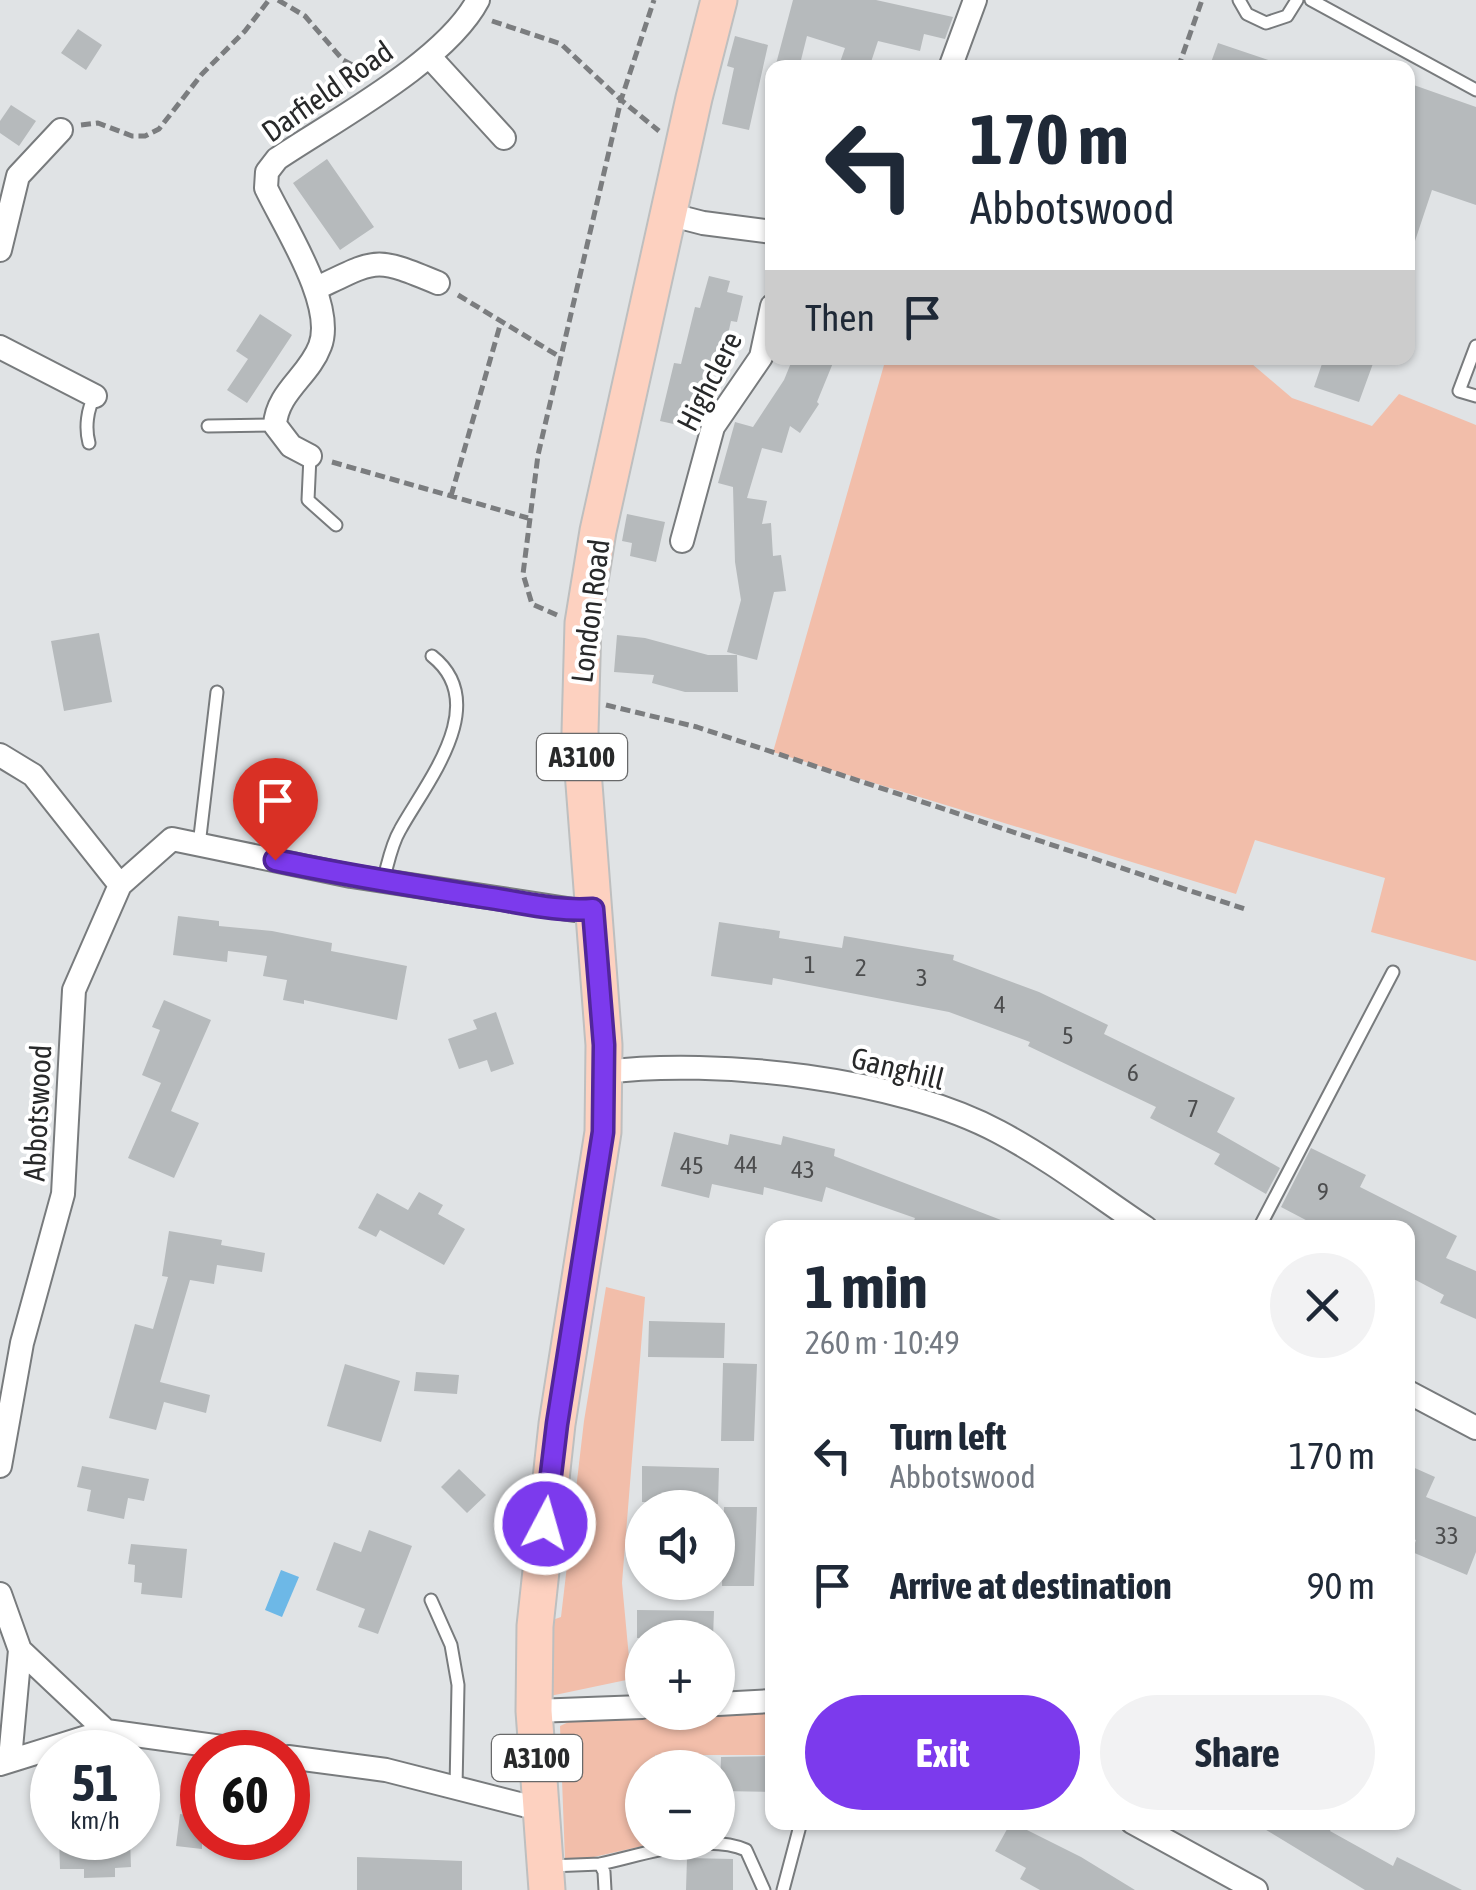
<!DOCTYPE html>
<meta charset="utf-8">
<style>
:root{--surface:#fff;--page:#f2f2f3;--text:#1f2937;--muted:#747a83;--accent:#7c3aed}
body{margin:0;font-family:"Asap Condensed",sans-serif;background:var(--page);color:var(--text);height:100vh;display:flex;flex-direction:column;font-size:38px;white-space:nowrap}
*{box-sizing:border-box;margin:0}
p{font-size:32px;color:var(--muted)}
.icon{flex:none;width:55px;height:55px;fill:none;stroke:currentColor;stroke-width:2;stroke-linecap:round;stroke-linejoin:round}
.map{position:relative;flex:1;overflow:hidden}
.sheet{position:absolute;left:765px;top:1220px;width:650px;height:610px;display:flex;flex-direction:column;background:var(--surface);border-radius:20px;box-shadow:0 2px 8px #0004}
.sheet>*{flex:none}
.top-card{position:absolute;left:765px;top:60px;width:650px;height:305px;border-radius:20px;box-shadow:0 2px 8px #0004;background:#fff;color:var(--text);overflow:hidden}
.tools{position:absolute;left:625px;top:1490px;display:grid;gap:20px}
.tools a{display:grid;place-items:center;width:110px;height:110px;border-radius:50%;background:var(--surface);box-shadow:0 2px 8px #0004;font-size:50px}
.speed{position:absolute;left:30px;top:1730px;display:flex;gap:20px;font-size:50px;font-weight:700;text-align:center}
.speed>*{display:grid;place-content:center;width:130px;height:130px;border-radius:50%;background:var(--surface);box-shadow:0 2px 8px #0004;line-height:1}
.speed small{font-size:25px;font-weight:400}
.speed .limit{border:15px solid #d22;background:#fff;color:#111}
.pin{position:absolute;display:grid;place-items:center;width:85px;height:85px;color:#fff;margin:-102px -42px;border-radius:50% 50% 50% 0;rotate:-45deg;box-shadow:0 0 10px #0007}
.pin .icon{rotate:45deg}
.me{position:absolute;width:110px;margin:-55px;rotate:6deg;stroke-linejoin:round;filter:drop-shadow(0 0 8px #0008)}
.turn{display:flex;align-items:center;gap:35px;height:210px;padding:0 40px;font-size:45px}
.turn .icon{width:130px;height:130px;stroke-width:2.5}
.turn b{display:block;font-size:70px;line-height:85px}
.then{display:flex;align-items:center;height:95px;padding:0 40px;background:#0003;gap:20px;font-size:38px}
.round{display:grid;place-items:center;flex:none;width:105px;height:105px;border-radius:52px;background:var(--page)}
.headline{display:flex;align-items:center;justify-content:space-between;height:170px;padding:0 40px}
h1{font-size:60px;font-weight:700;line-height:75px}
.button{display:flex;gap:20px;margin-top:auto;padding:20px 40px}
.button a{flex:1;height:115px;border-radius:60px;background:var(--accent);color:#fff;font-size:40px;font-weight:700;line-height:115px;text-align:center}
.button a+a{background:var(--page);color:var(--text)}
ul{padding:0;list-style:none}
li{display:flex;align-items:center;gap:30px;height:130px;padding:0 40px}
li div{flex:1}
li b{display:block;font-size:38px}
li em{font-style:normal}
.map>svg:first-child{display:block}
</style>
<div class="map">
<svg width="1476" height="1890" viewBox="0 0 1476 1890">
<rect width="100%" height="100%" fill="#e0e3e5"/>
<path fill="#f2beaa" d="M 886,358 L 1245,358 L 1292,398 L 1372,426 L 1399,394 L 1476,425 L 1476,961 L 1371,932 L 1385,878 L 1255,840 L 1236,894 L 773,752 Z
M 606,1287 L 645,1297 L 622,1583 L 631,1679 L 550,1696 L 535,1626 L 561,1617 L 584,1421 Z
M 649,1713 L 772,1714 L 772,1755 L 655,1755 L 655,1767 L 642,1768 L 642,1842 L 656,1843 L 585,1859 L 565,1860 L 560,1726 L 571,1721 Z"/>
<path fill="#6db8e7" d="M 281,1570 L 299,1577 L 282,1617 L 265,1610 Z"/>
<path fill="#b6babc" d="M 793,0 L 876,0 L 953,17 L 945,39 L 924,34 L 920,51 L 878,41 L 869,68 L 838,68 L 845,48 L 807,36 L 799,68 L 791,68 L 776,64 Z
M 78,29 L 102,45 L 86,70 L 61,53 Z
M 735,36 L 768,45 L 749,130 L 722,124 L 734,68 L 727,66 Z
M 1218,43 L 1280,64 L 1279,68 L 1209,68 Z
M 1408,83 L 1476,107 L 1476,205 L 1432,190 L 1411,253 L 1408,252 Z
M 11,105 L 36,121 L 19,146 L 0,133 L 0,121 Z
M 327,159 L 374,227 L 340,250 L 293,183 Z
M 709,276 L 730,281 L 727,292 L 743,296 L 737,322 L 731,321 L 723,356 L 717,354 L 712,376 L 708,375 L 698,422 L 680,417 L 678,425 L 660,421 L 674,363 L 681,364 L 695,307 L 700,308 Z
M 260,314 L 292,335 L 247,403 L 227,390 L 248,359 L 236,351 Z
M 793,358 L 835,358 L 817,402 L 819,404 L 800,433 L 790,426 L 782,453 L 762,448 L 747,498 L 767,501 L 762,524 L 771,523 L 773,556 L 781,555 L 786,591 L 774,592 L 757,660 L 727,652 L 741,600 L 735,562 L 733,487 L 718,483 L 735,422 L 753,427 L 784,380 Z
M 1324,358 L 1375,358 L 1359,402 L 1314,387 Z
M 627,514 L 665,522 L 656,562 L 630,556 L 632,543 L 622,541 Z
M 99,633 L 112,702 L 64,711 L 51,641 Z
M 617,635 L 645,638 L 708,655 L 737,655 L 738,692 L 685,692 L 652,683 L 654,675 L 614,672 Z
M 178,916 L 219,921 L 219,926 L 272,931 L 332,943 L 331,951 L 407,966 L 397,1020 L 304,1000 L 304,1004 L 283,1000 L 287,980 L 263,976 L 267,956 L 228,951 L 227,962 L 173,955 Z
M 719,922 L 780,931 L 779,938 L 842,948 L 844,936 L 954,955 L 953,960 L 1039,992 L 1108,1025 L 1104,1034 L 1235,1098 L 1217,1132 L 1280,1168 L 1266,1194 L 1214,1164 L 1220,1154 L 1150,1118 L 1156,1107 L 1028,1046 L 1030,1042 L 949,1012 L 773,978 L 772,985 L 711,976 Z
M 164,1000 L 211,1020 L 171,1111 L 199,1123 L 174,1178 L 128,1158 L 161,1083 L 142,1075 L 160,1030 L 152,1027 Z
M 496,1012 L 514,1064 L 491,1072 L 487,1060 L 459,1069 L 448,1039 L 477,1029 L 473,1020 Z
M 674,1132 L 728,1145 L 730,1134 L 781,1145 L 783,1136 L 835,1149 L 834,1156 L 1022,1228 L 911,1228 L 915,1218 L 826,1187 L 822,1202 L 764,1187 L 763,1195 L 712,1184 L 709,1198 L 661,1186 Z
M 1311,1148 L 1366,1175 L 1360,1187 L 1457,1236 L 1446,1258 L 1476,1271 L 1476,1319 L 1440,1303 L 1444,1295 L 1408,1276 L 1408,1228 L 1321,1228 L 1281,1207 Z
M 419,1192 L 443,1205 L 438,1214 L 465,1229 L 444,1265 L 380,1230 L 376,1237 L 358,1228 L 377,1193 L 408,1210 Z
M 169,1231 L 222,1240 L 221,1245 L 265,1253 L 262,1272 L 217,1265 L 214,1284 L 190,1280 L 160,1382 L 210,1395 L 206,1413 L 164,1402 L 156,1430 L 109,1418 L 135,1324 L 153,1329 L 168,1277 L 162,1276 Z
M 649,1321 L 725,1323 L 724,1358 L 648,1357 Z
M 723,1363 L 757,1364 L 754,1441 L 721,1441 Z
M 345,1364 L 400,1381 L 381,1442 L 327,1426 Z
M 416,1372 L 459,1375 L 457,1394 L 414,1391 Z
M 1408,1465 L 1435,1477 L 1426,1497 L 1476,1517 L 1476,1552 L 1467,1575 L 1412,1552 L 1416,1540 L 1408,1537 Z
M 82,1466 L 149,1479 L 144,1501 L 128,1498 L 124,1519 L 87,1511 L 91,1490 L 77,1487 Z
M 642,1466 L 719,1468 L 718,1504 L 642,1502 Z
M 459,1469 L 486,1495 L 467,1513 L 441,1487 Z
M 724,1507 L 757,1507 L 754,1586 L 722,1586 Z
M 369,1530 L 412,1546 L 378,1634 L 358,1627 L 365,1609 L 316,1590 L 334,1542 L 361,1552 Z
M 131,1544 L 187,1549 L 182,1598 L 141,1594 L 142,1583 L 134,1582 L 135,1565 L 128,1564 Z
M 637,1610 L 714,1611 L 713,1638 L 637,1638 Z
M 772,1756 L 772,1792 L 720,1791 L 721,1757 Z
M 180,1814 L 202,1817 L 202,1849 L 176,1846 Z
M 1011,1822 L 1081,1857 L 1135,1890 L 1040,1890 L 1020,1879 L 1026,1868 L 995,1851 Z
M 1253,1822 L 1335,1822 L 1330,1831 L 1393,1866 L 1397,1857 L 1462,1890 L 1365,1890 Z
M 59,1838 L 130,1838 L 131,1867 L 115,1868 L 115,1877 L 84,1878 L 84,1869 L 60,1869 Z
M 357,1857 L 462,1861 L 462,1890 L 357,1890 Z
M 687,1858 L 733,1859 L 733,1890 L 686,1890 Z"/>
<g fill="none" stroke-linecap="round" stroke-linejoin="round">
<g stroke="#787b7d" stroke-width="15">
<path id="service" d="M 1239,0 L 1247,14 L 1266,23 L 1287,16 L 1297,0
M 1311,0 L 1476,90
M 1476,346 L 1459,391 L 1476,396
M 208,426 L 275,425
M 89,443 C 85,428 87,409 95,396
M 310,456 L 308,500 L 336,525
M 199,845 L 217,692
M 383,881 C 388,864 391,845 400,830 C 425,784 493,704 432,656
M 1259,1228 L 1393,972
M 431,1600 L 451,1645 L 458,1685 L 456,1788
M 600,1864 C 643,1855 704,1832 746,1850 L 764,1890
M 550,1866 L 600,1864 L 604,1872 L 605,1890
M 783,1890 L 801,1822"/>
</g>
<g stroke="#787b7d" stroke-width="26">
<path id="minor" d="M 429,56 L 504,138
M 950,68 L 975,0
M 668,214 L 703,223 L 772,232
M 0,250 L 18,176 L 61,130
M 315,289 C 378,259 373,256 438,283
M 0,347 L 95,396
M 310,456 L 291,446 L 275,425 C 277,392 309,376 320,346 C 336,305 284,226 266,188 L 267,172 L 277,159 C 335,120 446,61 478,0
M 682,541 L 713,427 L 761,357 L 772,306
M 0,755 L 33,775 L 120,885
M 604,1072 C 717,1058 898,1078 999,1132 C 1050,1159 1098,1196 1146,1228
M 1408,1392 L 1476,1428
M 0,1466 L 22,1343 L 63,1194 L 74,990 L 120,885 L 172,839 L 351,876 L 574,910 L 593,909
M 0,1594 L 20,1650 L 106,1731 L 258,1752
M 718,1704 L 772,1701
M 534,1711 L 642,1707
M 288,1757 L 386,1770 L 543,1810
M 10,1759 L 20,1650
M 0,1764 L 106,1731
M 1132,1822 L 1256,1890"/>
</g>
<g stroke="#bebfbf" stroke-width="39">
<path id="primary" d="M 547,1890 L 534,1711 L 535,1626 L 557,1424 L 603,1132 L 604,1045 L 580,732 L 583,623 L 598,531 L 694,98 L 719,0"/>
</g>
<path stroke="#7b7d7f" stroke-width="5" stroke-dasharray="10 5" stroke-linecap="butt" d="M 278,0 L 305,16 L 343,60 L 371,75
M 492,21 L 561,44 L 621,100 L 659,131
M 1178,68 L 1202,0
M 81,125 L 98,123 L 132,136 L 145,136 L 159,129 L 202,74 L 245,31 L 269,0
M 458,295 L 560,357
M 332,462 L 528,518
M 451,496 L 501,322
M 557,615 L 532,604 L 523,574 L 538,455 L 621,100 L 654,0
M 606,705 L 697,727 L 1245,909"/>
<use href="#service" stroke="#fff" stroke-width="11"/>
<use href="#minor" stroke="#fff" stroke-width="22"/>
<use href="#primary" stroke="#fdd1c0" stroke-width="35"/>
</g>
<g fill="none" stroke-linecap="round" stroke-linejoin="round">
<g stroke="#51269a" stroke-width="25">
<path id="route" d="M 275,860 C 344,875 414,886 484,897 C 520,902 557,912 593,909 L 604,1045 L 603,1132 L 557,1424 L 545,1524"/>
</g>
<use href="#route" stroke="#7c3aed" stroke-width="18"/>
</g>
<g text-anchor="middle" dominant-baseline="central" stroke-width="8" stroke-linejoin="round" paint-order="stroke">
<g font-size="25" fill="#4c4d4e">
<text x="810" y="964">1</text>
<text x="861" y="967">2</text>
<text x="922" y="977">3</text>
<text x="1000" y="1004">4</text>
<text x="1068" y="1035">5</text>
<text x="1133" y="1072">6</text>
<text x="1193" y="1108">7</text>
<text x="746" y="1164">44</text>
<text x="692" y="1165">45</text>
<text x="803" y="1169">43</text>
<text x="1323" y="1191">9</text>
<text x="1447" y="1535">33</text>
</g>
<g fill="#fff" stroke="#68696a" stroke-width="2.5">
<rect x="537" y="734" width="90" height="46" rx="8"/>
<rect x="492" y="1735" width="90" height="46" rx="8"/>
</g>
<g font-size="28" font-weight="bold" fill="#28292a">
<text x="582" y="757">A3100</text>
<text x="537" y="1758">A3100</text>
</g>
<g font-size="30" fill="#28292a" stroke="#fff">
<text transform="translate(327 91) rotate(-35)">Darfield Road</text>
<text transform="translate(709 381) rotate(-63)">Highclere</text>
<text transform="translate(590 611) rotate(-83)">London Road</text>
<text transform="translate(898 1068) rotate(14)">Ganghill</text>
<text transform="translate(37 1113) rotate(-87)">Abbotswood</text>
</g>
</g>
</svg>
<div class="tools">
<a><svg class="icon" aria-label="sound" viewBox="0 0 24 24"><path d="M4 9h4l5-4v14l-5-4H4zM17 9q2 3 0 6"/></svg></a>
<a>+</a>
<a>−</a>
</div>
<div class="speed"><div>51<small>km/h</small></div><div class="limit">60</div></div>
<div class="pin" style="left:275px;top:860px;background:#d93025"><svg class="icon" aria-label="arrive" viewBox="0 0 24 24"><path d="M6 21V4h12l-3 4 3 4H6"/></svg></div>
<svg class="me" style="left:545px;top:1524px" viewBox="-20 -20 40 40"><circle r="17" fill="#7c3aed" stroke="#fff" stroke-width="3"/><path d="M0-11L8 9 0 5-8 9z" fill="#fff"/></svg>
<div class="top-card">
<div class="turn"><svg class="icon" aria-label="left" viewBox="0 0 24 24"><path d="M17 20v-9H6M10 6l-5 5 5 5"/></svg><div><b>170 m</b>Abbotswood</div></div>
<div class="then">Then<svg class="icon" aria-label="arrive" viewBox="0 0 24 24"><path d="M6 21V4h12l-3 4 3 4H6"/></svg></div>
</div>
<section class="sheet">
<div class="headline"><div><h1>1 min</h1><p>260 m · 10:49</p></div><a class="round"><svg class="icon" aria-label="close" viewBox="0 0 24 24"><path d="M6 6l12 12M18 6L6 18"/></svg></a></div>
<ul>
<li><svg class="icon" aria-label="left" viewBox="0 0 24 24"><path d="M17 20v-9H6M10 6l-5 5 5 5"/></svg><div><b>Turn left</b><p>Abbotswood</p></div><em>170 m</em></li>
<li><svg class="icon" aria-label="arrive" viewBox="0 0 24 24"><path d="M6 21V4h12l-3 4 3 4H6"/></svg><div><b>Arrive at destination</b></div><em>90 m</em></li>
</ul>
<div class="button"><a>Exit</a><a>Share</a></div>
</section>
</div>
